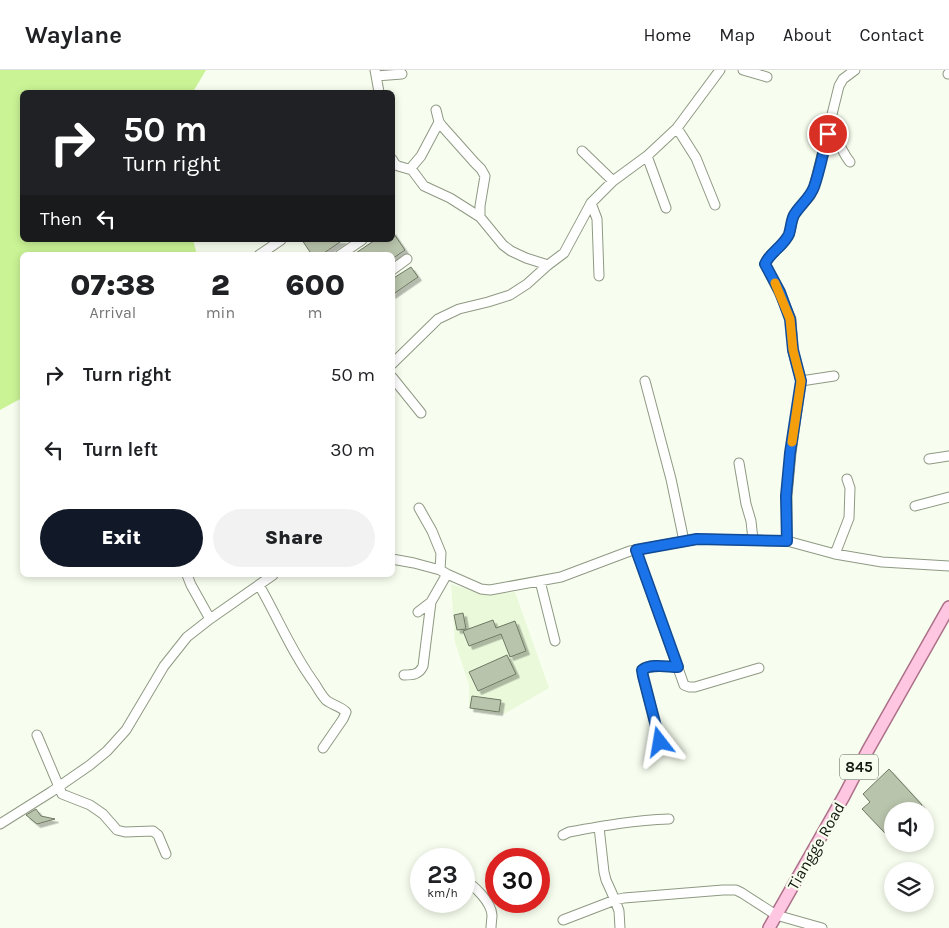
<!DOCTYPE html>
<style>
:root{--surface:#fff;--page:#f2f2f2;--text:#202124;--muted:#757577;--line:#e0e0e0;--accent:#111827}
body{margin:0;font-family:Karla,sans-serif;background:var(--page);color:var(--text);height:100vh;display:flex;flex-direction:column;font-size:19px;white-space:nowrap}
*{box-sizing:border-box;margin:0}
p{font-size:16px;color:var(--muted)}
.icon{flex:none;width:28px;height:28px;fill:none;stroke:currentColor;stroke-width:2;stroke-linecap:round;stroke-linejoin:round}
.map{position:relative;flex:1;overflow:hidden}
.sheet{position:absolute;left:20px;top:182px;width:375px;height:325px;display:flex;flex-direction:column;background:var(--surface);border-radius:8px;box-shadow:0 2px 8px #0003}
.sheet>*{flex:none}
.guide{position:absolute;left:20px;top:20px;width:375px;height:152px;border-radius:8px;box-shadow:0 2px 8px #0003;background:#202124;color:#fff;overflow:hidden}
.fabs{position:absolute;left:884px;top:732px;display:grid;gap:10px}
.fabs a{display:grid;place-items:center;width:50px;height:50px;border-radius:50%;background:var(--surface);box-shadow:0 2px 8px #0003;font-size:25px}
.speed{position:absolute;left:410px;top:778px;display:flex;gap:10px;font-size:25px;font-weight:700;text-align:center}
.speed>*{display:grid;place-content:center;width:65px;height:65px;border-radius:50%;background:var(--surface);box-shadow:0 2px 8px #0003;line-height:1}
.speed small{font-size:12px;font-weight:400}
.speed .limit{border:8px solid #d22;background:#fff;color:#111}
.pin{position:absolute;display:grid;place-items:center;width:42px;height:42px;color:#fff;margin:-21px;border:2px solid #fff;border-radius:50%;box-shadow:0 1px 5px #0007}
.me{position:absolute;width:55px;margin:-28px;rotate:346deg;stroke-linejoin:round;filter:drop-shadow(0 0 4px #0008)}
.turn{display:flex;align-items:center;gap:18px;height:105px;padding:0 20px;font-size:22px}
.turn .icon{width:65px;height:65px;stroke-width:2.5}
.turn b{display:block;font-size:35px;line-height:42px}
.then{display:flex;align-items:center;height:48px;padding:0 20px;background:#0003;gap:10px;font-size:19px}
.eta{display:flex;justify-content:space-evenly;align-items:center;height:85px;text-align:center}
.eta b{font-size:30px;font-weight:800;line-height:35px}
.primary-button{display:flex;gap:10px;margin-top:auto;padding:10px 20px}
.primary-button a{flex:1;height:58px;border-radius:30px;background:var(--accent);color:#fff;font-size:20px;font-weight:800;line-height:58px;text-align:center}
.primary-button a+a{background:var(--page);color:var(--text)}
ul{padding:0;list-style:none}
li{display:flex;align-items:center;gap:15px;height:75px;padding:0 20px}
li div{flex:1}
li b{display:block;font-size:19px}
li em{font-style:normal}
header{display:flex;align-items:center;gap:30px;box-sizing:border-box;height:70px;padding:0 25px;background:var(--surface);border-bottom:1px solid var(--line)}
header strong{font-size:24px}
nav{display:flex;gap:28px;margin-inline-start:auto;font-size:18px}
.map>svg:first-child{display:block}
</style>
<header>
<strong>Waylane</strong>
<nav><a>Home</a><a>Map</a><a>About</a><a>Contact</a></nav>
</header>
<div class="map">
<svg width="949" height="858" viewBox="0 0 949 858">
<defs>
<filter id="shadow"><feDropShadow dx="3.5" dy="3.5" stdDeviation="0" flood-color="#0004"/></filter>
</defs>
<rect width="100%" height="100%" fill="#f7feef"/>
<path fill="#eaf9da" d="M 451,514 L 484,525 L 515,522 L 549,618 L 504,644 L 469,639 L 469,615 L 455,572 Z"/>
<path fill="#caf395" d="M 0,0 L 206,0 L 193,22 L 22,22 L 22,170 L 193,170 L 197,185 L 22,185 L 22,328 L 0,340 Z"/>
<path fill="#b9c4ac" stroke="#6e7863" filter="url(#shadow)" d="M 392,161 L 405,180 L 392,189 L 392,185 L 353,185 L 375,170 L 392,170 Z
M 302,170 L 343,170 L 321,185 L 312,185 Z
M 411,197 L 418,207 L 392,225 L 392,209 Z
M 463,543 L 466,559 L 457,560 L 454,545 Z
M 493,550 L 496,558 L 515,551 L 526,581 L 510,587 L 501,564 L 469,576 L 463,561 Z
M 507,585 L 516,604 L 478,621 L 469,602 Z
M 472,626 L 501,630 L 499,642 L 470,638 Z
M 889,699 L 922,735 L 918,741 L 892,741 L 892,756 L 885,763 L 862,739 L 870,732 L 863,724 Z
M 36,739 L 41,746 L 55,749 L 37,754 L 26,745 Z"/>
<g fill="none" stroke-linecap="round" stroke-linejoin="round">
<g stroke="#8f9983" stroke-width="11">
<path id="minor" d="M 375,0 L 379,22
M 743,0 L 767,7
M 948,4 L 949,3
M 376,6 L 402,4
M 436,40 L 439,52 L 442,56 L 475,93 L 481,99 L 485,106 L 480,136 L 480,147 L 503,175 L 511,181 L 526,188 L 548,195
M 677,58 L 696,88 L 715,135
M 828,64 C 842,72 840,80 850,92
M 582,81 L 613,111
M 647,86 L 666,138
M 392,89 L 395,94 L 398,96 L 412,100 L 424,116 L 450,128 L 480,147
M 410,99 L 421,86 L 439,52
M 591,133 L 597,149 L 599,206
M 259,185 L 281,170
M 340,185 L 362,170
M 392,200 L 407,189
M 392,294 L 438,249 L 459,239 L 488,232 L 510,225 L 527,214 L 548,195 L 564,183 L 591,133 L 613,111 L 647,86 L 677,58 L 720,0
M 392,307 L 421,343
M 645,311 L 671,409 L 684,471
M 801,311 L 834,306
M 929,389 L 949,386
M 739,393 L 746,434 L 751,451 L 753,470
M 915,436 L 949,427
M 419,438 L 432,461 L 441,483 L 440,500
M 787,471 L 787,426 L 791,383 L 801,311 L 793,281 L 791,249 L 779,222 L 765,194 L 768,188 L 783,173 L 789,165 L 793,147 L 799,138 L 810,126 L 814,117 L 839,16 L 843,9 L 855,0
M 636,480 L 684,615 L 689,617 L 695,617 L 759,598
M 835,484 L 849,448 L 850,418 L 847,409
M 392,489 L 414,493 L 440,500 L 447,504 L 481,519 L 490,520 L 561,507 L 630,481 L 697,469 L 787,471 L 835,484 L 882,492 L 949,496
M 187,505 L 191,515 L 210,549
M 540,511 L 555,571
M 259,515 C 278,548 292,583 315,614 C 318,619 322,626 326,630 C 332,635 340,636 346,642 L 343,649 L 323,678
M 418,542 L 431,532 L 447,504
M 404,605 C 412,605 419,605 423,596 L 431,532
M 37,665 L 62,724 L 90,735 L 103,744 L 117,760 L 125,762 L 153,761 L 158,765 L 166,784
M 660,672 L 643,606 C 643,603 642,600 644,598 C 648,594 672,597 678,597
M 0,754 L 51,722 L 90,695 L 107,681 L 126,660 L 164,596 L 187,567 L 210,549 L 273,505
M 599,757 L 604,802 L 606,810 L 615,830 L 619,841 L 620,858
M 563,765 L 569,762 C 602,756 635,750 669,749
M 464,810 C 475,816 491,832 492,845 C 492,849 491,854 491,858
M 563,850 L 615,830 L 624,828 L 723,820 L 736,820 L 742,823 L 776,845 L 822,858"/>
</g>
<g stroke="#ac7089" stroke-width="14">
<path id="major" d="M 769,858 L 844,726 L 868,680 L 949,537"/>
</g>
<use href="#minor" stroke="#fff" stroke-width="9"/>
<use href="#major" stroke="#fec6e0" stroke-width="11"/>
</g>
<g fill="none" stroke-linecap="round" stroke-linejoin="round">
<g stroke="#114b97" stroke-width="12">
<path id="route" d="M 660,672 L 643,606 L 642,600 C 651,593 667,597 678,597 L 636,480 L 697,469 L 787,471 L 786,426 L 790,383 L 801,311 L 793,280 L 790,249 L 780,222 L 765,194 C 770,182 784,176 789,164 C 791,158 791,151 794,145 C 800,135 810,128 814,117 C 820,100 823,82 828,64"/>
</g>
<use href="#route" stroke="#1a73e8" stroke-width="9"/>
<path stroke="#f59e0b" stroke-width="9" d="M 775,213 L 790,249 L 793,280 L 801,311 L 792,372"/>
</g>
<g text-anchor="middle" dominant-baseline="central" stroke-width="4.5" stroke-linejoin="round" paint-order="stroke">
<rect fill="#f7feef" stroke="#575c52" stroke-width="1" x="840" y="684.5" width="38" height="25" rx="4"/>
<g font-size="15" font-weight="bold" fill="#13170f">
<text x="859" y="697">845</text>
</g>
<g font-size="16" fill="#13170f" stroke="#f7feef">
<text transform="translate(816 776) rotate(-60)">Tiangge Road</text>
</g>
</g>
</svg>
<div class="fabs">
<a><svg class="icon" aria-label="sound" viewBox="0 0 24 24"><path d="M4 9h4l5-4v14l-5-4H4zM17 9q2 3 0 6"/></svg></a>
<a><svg class="icon" aria-label="layers" viewBox="0 0 24 24"><path d="M12 4l9 5-9 5-9-5zM3 14l9 5 9-5"/></svg></a>
</div>
<div class="speed"><div>23<small>km/h</small></div><div class="limit">30</div></div>
<div class="pin" style="left:828px;top:64px;background:#d93025"><svg class="icon" aria-label="arrive" viewBox="0 0 24 24"><path d="M6 21V4h12l-3 4 3 4H6"/></svg></div>
<svg class="me" style="left:660px;top:672px" viewBox="-20 -20 40 40"><path d="M0-17L14 15 0 8-14 15z" fill="#1a73e8" stroke="#fff" stroke-width="4"/></svg>
<div class="guide">
<div class="turn"><svg class="icon" aria-label="right" viewBox="0 0 24 24"><path d="M7 20v-9h11M14 6l5 5-5 5"/></svg><div><b>50 m</b>Turn right</div></div>
<div class="then">Then<svg class="icon" aria-label="left" viewBox="0 0 24 24"><path d="M17 20v-9H6M10 6l-5 5 5 5"/></svg></div>
</div>
<section class="sheet">
<div class="eta">
<div><b>07:38</b><p>Arrival</p></div>
<div><b>2</b><p>min</p></div>
<div><b>600</b><p>m</p></div>
</div>
<ul>
<li><svg class="icon" aria-label="right" viewBox="0 0 24 24"><path d="M7 20v-9h11M14 6l5 5-5 5"/></svg><div><b>Turn right</b></div><em>50 m</em></li>
<li><svg class="icon" aria-label="left" viewBox="0 0 24 24"><path d="M17 20v-9H6M10 6l-5 5 5 5"/></svg><div><b>Turn left</b></div><em>30 m</em></li>
</ul>
<div class="primary-button"><a>Exit</a><a>Share</a></div>
</section>
</div>
